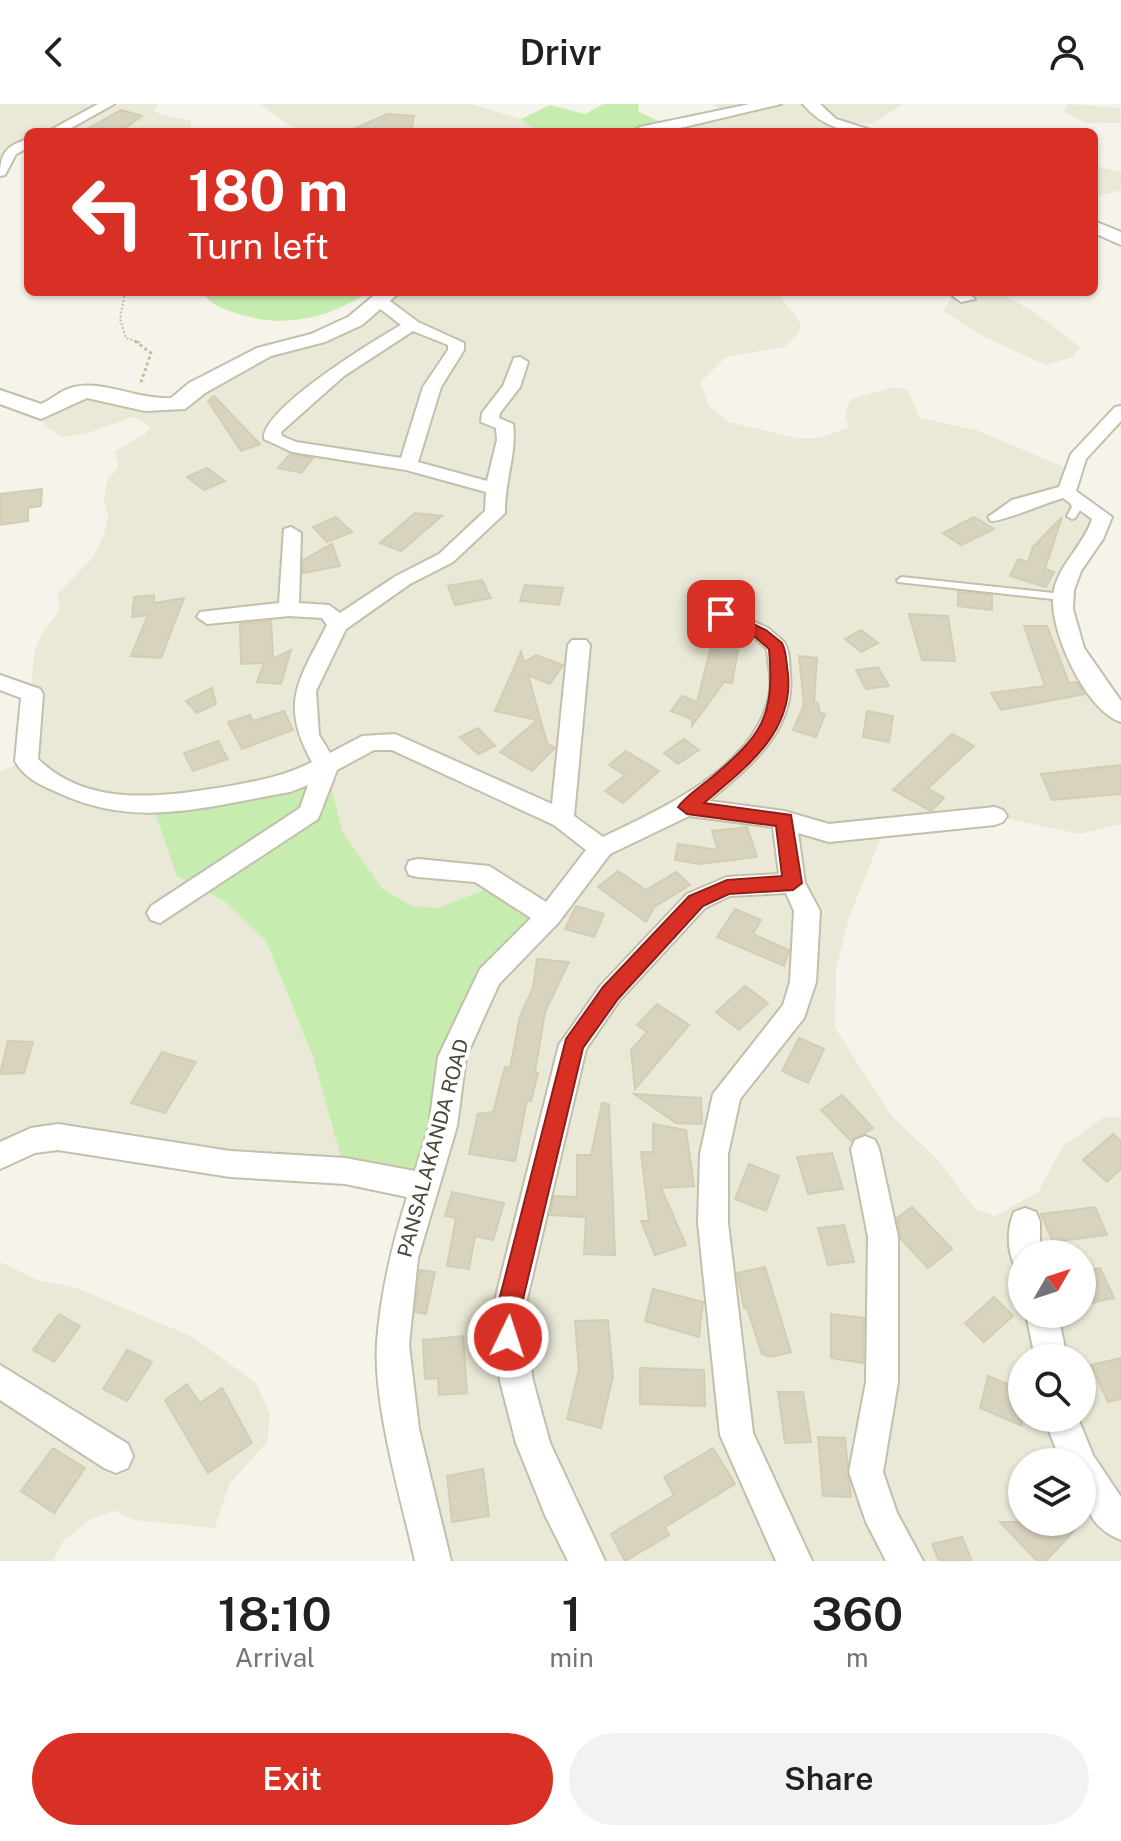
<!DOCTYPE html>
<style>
:root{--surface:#fff;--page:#f2f2f2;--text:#202124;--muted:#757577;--accent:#d93025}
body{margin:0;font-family:"Public Sans",sans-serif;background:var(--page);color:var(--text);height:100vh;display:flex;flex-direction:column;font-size:30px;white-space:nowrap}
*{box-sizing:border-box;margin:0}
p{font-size:26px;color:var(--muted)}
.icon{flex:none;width:44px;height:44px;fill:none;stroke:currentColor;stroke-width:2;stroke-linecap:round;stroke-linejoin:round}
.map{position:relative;height:1457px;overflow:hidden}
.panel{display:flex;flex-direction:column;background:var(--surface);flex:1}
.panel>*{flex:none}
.top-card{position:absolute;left:24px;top:24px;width:1074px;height:168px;border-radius:12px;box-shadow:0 2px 6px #0004;background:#d93025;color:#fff;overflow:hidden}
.needle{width:52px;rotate:51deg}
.tools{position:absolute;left:1008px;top:1136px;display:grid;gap:16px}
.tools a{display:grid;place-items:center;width:88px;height:88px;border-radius:50%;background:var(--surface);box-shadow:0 2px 6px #0004;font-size:40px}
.pin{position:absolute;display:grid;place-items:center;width:68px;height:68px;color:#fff;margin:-34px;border-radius:16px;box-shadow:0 4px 12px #0006}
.me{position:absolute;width:88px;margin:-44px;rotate:4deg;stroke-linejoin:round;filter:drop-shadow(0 0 6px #0008)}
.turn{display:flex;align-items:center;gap:28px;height:168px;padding:0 32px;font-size:36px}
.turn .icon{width:104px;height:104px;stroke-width:2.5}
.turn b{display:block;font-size:56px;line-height:68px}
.eta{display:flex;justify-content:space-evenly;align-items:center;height:136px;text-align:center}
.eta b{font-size:48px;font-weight:600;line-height:56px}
.primary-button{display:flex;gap:16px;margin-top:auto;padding:16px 32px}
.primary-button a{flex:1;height:92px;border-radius:48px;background:var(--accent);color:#fff;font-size:32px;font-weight:600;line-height:92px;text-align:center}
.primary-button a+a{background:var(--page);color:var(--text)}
header{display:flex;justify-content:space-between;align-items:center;height:104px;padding:0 32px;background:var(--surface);font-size:36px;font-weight:600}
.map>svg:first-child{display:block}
</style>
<header><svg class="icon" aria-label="back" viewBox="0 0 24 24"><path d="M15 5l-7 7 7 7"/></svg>Drivr<svg class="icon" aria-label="person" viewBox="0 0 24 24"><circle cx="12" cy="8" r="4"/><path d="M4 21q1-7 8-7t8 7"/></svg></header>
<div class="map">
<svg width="1121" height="1457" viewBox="0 0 1121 1457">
<rect width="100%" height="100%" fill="#f6f4ea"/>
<path fill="#eae8d7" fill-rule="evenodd" d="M 0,0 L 158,0 L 154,7 L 162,11 L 191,16 L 191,28 L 28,28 L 28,43 L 10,48 L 0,68 Z
M 260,0 L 471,0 L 521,15 L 537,28 L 298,28 Z
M 712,0 L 903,0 L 873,20 L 850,19 L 847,28 L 640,28 L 730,10 Z
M 1068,0 L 1120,4 L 1121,19 L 1085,19 L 1063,7 Z
M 1094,62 L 1121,68 L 1121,86 L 1094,93 Z
M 390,188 L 785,188 L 781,193 L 801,220 L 798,230 L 784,243 L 726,253 L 701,278 L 708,301 L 729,318 L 796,334 L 818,334 L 849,324 L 845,309 L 851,295 L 894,283 L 908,286 L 920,314 L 976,326 L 1071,366 L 1067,387 L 1102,413 L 1084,449 L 1063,513 L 1121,610 L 1121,720 L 1080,730 L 995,712 L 885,724 L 848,816 L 836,865 L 835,924 L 891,1011 L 938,1056 L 975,1105 L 995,1112 L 1038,1088 L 1063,1042 L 1104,1013 L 1121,1014 L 1121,1457 L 433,1457 L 393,1241 L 486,785 L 438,804 L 412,802 L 382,784 L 343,729 L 326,663 L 177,772 L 224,797 L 266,837 L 312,950 L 345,1067 L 58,1033 L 0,1052 L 0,667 L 26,657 L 34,548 L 44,525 L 56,512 L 60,501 L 57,491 L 93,453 L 104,431 L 108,411 L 104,396 L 107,376 L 118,364 L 115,347 L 148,328 L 150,323 L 133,313 L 85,330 L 62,333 L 45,322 L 39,310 L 71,290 L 163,301 L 246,259 L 318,234 ZM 1022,1150 L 1082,1150 L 1082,1210 L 1022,1210 ZM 1022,1254 L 1082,1254 L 1082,1314 L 1022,1314 ZM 1022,1358 L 1082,1358 L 1082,1418 L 1022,1418 Z
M 955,188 L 999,188 L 1034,208 L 1080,243 L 1073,253 L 1046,261 L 986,234 L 943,207 Z
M 0,1158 L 37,1176 L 74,1183 L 193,1233 L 256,1279 L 270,1310 L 267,1338 L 230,1379 L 215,1424 L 134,1416 L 115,1407 L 93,1414 L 64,1436 L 53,1457 L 0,1457 Z"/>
<path fill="#c6ecb0" d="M 603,0 L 638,0 L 639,8 L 667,21 L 640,28 L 537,28 L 521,15 L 550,1 L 585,10 Z
M 202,188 L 369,188 C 328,214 287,225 239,210 C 223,205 212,202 202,188 Z
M 326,663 L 343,729 L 382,784 L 412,802 L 438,804 L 486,785 L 549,812 L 489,873 L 425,1083 L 345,1067 L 312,950 L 266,837 L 224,797 L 177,772 L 153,703 Z"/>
<path fill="#d8d3be" stroke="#d4cdb1" stroke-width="2" d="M 121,6 L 142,12 L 120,28 L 82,28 Z
M 388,10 L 414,12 L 411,28 L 346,28 Z
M 214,292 L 260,340 L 241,347 L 208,297 Z
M 290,350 L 292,351 L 313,354 L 301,369 L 278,364 Z
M 207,364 L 225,377 L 204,386 L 187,373 Z
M 42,385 L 41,402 L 28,404 L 28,417 L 0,421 L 0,390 Z
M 415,409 L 442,412 L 401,447 L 380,439 Z
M 336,413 L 352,428 L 327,438 L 313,423 Z
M 974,413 L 994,425 L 961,441 L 943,429 Z
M 1062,413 L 1045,465 L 1054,468 L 1046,483 L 1010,472 L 1018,455 L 1028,458 L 1033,443 Z
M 332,440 L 340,462 L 303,469 L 303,456 Z
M 482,476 L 491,494 L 455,501 L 448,482 Z
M 525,481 L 563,484 L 559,501 L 520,497 Z
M 958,488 L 992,491 L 992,506 L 958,502 Z
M 154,491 L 154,499 L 184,494 L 161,554 L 131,552 L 148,511 L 132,513 L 134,493 Z
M 909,510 L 948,512 L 955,557 L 922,556 Z
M 271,517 L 273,555 L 291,546 L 281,580 L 257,578 L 264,559 L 241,560 L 240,520 Z
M 1024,522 L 1047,522 L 1069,579 L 1077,578 L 1085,590 L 1001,606 L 991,589 L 1045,582 Z
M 861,526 L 878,539 L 861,548 L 845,535 Z
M 712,539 L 738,546 L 732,579 L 724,578 L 692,622 L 692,615 L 671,607 L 682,592 L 697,598 Z
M 521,548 L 524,558 L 536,551 L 563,561 L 550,580 L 528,571 L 547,639 L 555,644 L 532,667 L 500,648 L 537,616 L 495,607 Z
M 799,552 L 817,554 L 814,598 L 818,599 L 820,609 L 825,610 L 816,633 L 793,626 L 804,601 Z
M 878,563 L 889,582 L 866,585 L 856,566 Z
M 212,584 L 216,600 L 197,609 L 186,597 Z
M 284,607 L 293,626 L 242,645 L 228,618 L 250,611 L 253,617 Z
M 867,607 L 893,612 L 889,638 L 863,633 Z
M 478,624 L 495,642 L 478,650 L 460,633 Z
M 952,630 L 974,642 L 928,684 L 944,694 L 931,707 L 893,686 Z
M 684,635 L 699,646 L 678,660 L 664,649 Z
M 218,637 L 228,655 L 193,667 L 184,649 Z
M 626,647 L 659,667 L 623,699 L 605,687 L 625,671 L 609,661 Z
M 1121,661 L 1121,690 L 1052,696 L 1041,670 Z
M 747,723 L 757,753 L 700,760 L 675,756 L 678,740 L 718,746 L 712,727 Z
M 618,767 L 646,786 L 676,768 L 690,781 L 654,803 L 646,818 L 598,783 Z
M 576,802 L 604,810 L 594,833 L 565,825 Z
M 735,805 L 761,816 L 753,830 L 789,846 L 784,862 L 717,833 Z
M 537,855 L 569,858 L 545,908 L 535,968 L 538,969 L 531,997 L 527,996 L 515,1057 L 469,1050 L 478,1010 L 493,1008 L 505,963 L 510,964 L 520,912 L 533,884 Z
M 745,882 L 768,899 L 739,926 L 716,908 Z
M 657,900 L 689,921 L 635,985 L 631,946 L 647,928 L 637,921 Z
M 799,934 L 824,945 L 808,979 L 782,967 Z
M 8,937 L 33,938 L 24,969 L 0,970 Z
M 162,948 L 196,958 L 165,1009 L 131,999 Z
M 634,990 L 701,994 L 702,1020 L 676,1019 Z
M 842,991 L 873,1024 L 851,1037 L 821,1006 Z
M 602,999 L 609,1000 L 615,1151 L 584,1150 L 586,1113 L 550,1111 L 554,1092 L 577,1093 L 577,1051 L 591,1051 Z
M 653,1020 L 686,1026 L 694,1082 L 661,1084 L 686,1141 L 655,1151 L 641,1117 L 649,1117 L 641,1048 L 653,1048 Z
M 1113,1030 L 1121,1037 L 1121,1065 L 1107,1078 L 1083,1056 Z
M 832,1049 L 843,1085 L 808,1090 L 797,1053 Z
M 749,1060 L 779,1072 L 766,1107 L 735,1095 Z
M 452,1088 L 504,1099 L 493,1136 L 475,1132 L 469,1165 L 447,1162 L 456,1114 L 445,1112 Z
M 912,1103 L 952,1145 L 928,1164 L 901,1135 L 897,1114 Z
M 1095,1103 L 1107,1131 L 1053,1138 L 1041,1110 Z
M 844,1121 L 854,1158 L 828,1161 L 818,1124 Z
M 765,1163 L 791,1248 L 771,1253 L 762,1250 L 747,1204 L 744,1204 L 737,1169 Z
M 1100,1164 L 1114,1194 L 1082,1201 L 1082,1168 Z
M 420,1166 L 435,1168 L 426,1210 L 415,1208 Z
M 653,1185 L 703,1198 L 699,1233 L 645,1217 Z
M 994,1193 L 1013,1212 L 984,1238 L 965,1219 Z
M 59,1210 L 80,1222 L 54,1258 L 33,1246 Z
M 831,1210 L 864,1214 L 863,1259 L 831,1254 Z
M 608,1216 L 613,1272 L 601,1324 L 567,1315 L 579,1266 L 575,1217 Z
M 463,1232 L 467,1289 L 439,1291 L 438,1274 L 425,1275 L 423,1236 Z
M 127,1246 L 152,1258 L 127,1297 L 103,1285 Z
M 1121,1254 L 1121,1295 L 1108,1298 L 1091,1261 Z
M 640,1264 L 704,1266 L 705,1302 L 640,1300 Z
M 988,1272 L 1022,1286 L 1022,1322 L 980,1304 Z
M 187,1280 L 200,1299 L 222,1284 L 252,1339 L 208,1369 L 165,1296 Z
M 778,1288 L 803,1288 L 811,1338 L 785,1339 Z
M 818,1333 L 845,1334 L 851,1393 L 823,1392 Z
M 53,1344 L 85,1364 L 54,1409 L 21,1387 Z
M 713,1344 L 735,1380 L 665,1423 L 669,1431 L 625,1457 L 611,1430 L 674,1391 L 664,1373 Z
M 483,1365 L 489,1412 L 452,1418 L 447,1372 Z
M 1000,1418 L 1082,1418 L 1046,1457 L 1037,1457 Z
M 962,1433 L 972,1457 L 939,1457 L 932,1440 Z"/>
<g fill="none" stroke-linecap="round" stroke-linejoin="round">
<g stroke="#c2bfab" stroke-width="4">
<path id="service" d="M 1074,393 L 1077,394 L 1082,403 L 1075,414 L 1072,415 L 1067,412 L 1072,403 L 1069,396 Z
M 902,473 L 1062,490 L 1067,493 L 1062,496 L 898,478 L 897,476 Z"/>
</g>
<g stroke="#c2bfab" stroke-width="4">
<path id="minor" d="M 98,0 L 114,0 L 64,28 L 47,28 Z
M 28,35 L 28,44 L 16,50 L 5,71 L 0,72 C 0,49 6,42 28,35 Z
M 948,188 L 967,188 L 975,195 L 961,198 Z
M 374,194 L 386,194 L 418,218 L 464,239 L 464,246 L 441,283 L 418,358 L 487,377 L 497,336 L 496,324 L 481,318 L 482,309 L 503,282 L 514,254 L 520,253 L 528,258 L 520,283 L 500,309 L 499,314 L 513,320 C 517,350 504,379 505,409 L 453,458 L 410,480 L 346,525 L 316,587 L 319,631 L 330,649 L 362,632 L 395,630 L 552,700 L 568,541 L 572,536 L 586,536 L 590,541 L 574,712 L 603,733 C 663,704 757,663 770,588 C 772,575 768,559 767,545 L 754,534 L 714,515 L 711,510 L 721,503 L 768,524 L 784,538 C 790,547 789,559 790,569 C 796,627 749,663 709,697 L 784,707 L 829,720 L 995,703 L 1003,706 L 1007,712 L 1003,718 L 995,721 L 829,738 L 798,729 L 805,779 L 820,807 L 816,878 L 804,914 L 740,995 L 728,1050 L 728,1119 L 753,1329 L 812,1457 L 776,1457 L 720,1331 L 698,1119 L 700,1050 L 713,990 L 783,901 L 790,878 L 794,807 L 786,789 L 730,792 L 705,804 L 619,897 L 586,945 L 523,1212 L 533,1277 L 550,1339 L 605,1457 L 568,1457 L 545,1411 L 516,1339 L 500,1277 L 491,1212 L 559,941 L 601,881 L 687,790 L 727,773 L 779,770 L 773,723 L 689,712 L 610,750 L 558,819 L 499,880 L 466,953 L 457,1022 L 418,1154 L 409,1241 L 419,1325 L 451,1457 L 415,1457 C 401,1393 373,1302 377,1238 C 381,1187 392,1141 407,1093 L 345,1080 L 230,1073 L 58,1046 L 35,1049 L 0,1065 L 0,1038 L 31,1024 L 58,1020 L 230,1047 L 345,1054 L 415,1067 L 429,1022 L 438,953 L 480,865 L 531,814 L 475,778 L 418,773 L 409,771 L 406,764 L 409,757 L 418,755 L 489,762 L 546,798 L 586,746 L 554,721 L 392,646 L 374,646 L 337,666 L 318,715 L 160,819 L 151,816 L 147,809 L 151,802 L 300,704 L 308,681 L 290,688 C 209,702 137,726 59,689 C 41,681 25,675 15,657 L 21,594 L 0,586 L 0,571 L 40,585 L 43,590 L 38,655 C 88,704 161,693 224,683 C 256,677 283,673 312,658 C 279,599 299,576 327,521 L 322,514 L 289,512 L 207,520 L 197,513 L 200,508 L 279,499 L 284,425 L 291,423 L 301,429 L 299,499 L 329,501 L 340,509 L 396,472 L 439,450 L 485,407 L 486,388 L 406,366 L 292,348 L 264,335 C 261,305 375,236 401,221 L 374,200 ZM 413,227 L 448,241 L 448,246 L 423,283 L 401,354 L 296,338 L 282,332 L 281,328 L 344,272 Z
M 1121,302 L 1121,317 L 1086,355 L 1076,387 L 1112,413 L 1103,435 L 1081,467 L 1074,486 L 1073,505 L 1084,544 L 1121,597 L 1121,618 C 1085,607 1046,521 1054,486 C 1060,459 1084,441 1092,415 L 1063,394 C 1048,398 999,419 991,417 L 988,413 L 1012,396 L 1059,383 L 1071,350 L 1115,303 Z
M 865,1032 L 875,1036 L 879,1045 L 898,1133 L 898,1278 L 883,1368 L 897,1409 L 923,1457 L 886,1457 L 866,1418 L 849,1368 L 866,1278 L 868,1133 L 851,1045 L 855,1036 Z
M 1025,1104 L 1036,1108 L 1040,1118 L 1040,1150 L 1022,1150 L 1022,1163 L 1014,1160 C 1007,1145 1007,1124 1014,1108 Z
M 1026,1210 L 1058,1210 L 1067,1254 L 1035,1254 Z
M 0,1261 L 128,1340 L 133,1352 L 128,1364 L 116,1369 L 104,1364 L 0,1296 Z
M 1044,1314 L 1078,1314 L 1093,1351 L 1121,1393 L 1121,1436 C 1084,1421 1082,1393 1082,1358 L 1061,1358 Z"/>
</g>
<g stroke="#c2bfab" stroke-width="4">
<path id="tertiary" d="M 750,0 L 781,0 L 663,28 L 632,28 L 640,23 Z
M 803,0 L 820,0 L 836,15 L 877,28 C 846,28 824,25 803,0 Z
M 1094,117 L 1121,128 L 1121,141 L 1094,129 Z
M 378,188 L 400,188 L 362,221 L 325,238 L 271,252 L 205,289 L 185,305 L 145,307 L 87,294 L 41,315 L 0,300 L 0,286 L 41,300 C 53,295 60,286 74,283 C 103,276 139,296 171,294 L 189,279 L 257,244 L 311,230 L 348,213 Z"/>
</g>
<path stroke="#c5be9c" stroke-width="2" stroke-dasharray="2 2" stroke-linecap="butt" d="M 125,188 L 120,215 L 126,234 L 141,239"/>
<path stroke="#c5be9c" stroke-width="3" stroke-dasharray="3 3" stroke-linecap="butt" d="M 135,237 L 151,249 L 140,281"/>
<use href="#service" fill="#fff" fill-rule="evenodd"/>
<use href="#minor" fill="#fff" fill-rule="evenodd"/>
<use href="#tertiary" fill="#fff" fill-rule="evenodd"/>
</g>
<path fill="#d93025" stroke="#8d1f18" stroke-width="2" d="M 721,505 L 766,526 L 782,539 C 787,548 786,559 788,570 C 794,629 744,665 704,699 L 791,711 L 802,779 L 793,786 L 729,790 L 703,802 L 618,895 L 583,944 L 519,1212 L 520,1233 L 517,1241 L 508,1245 L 500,1241 L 495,1212 L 566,935 L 603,883 L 689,792 L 727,776 L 782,772 L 776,722 L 687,710 L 678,703 C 686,692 700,683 711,674 C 762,631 775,613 769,545 L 755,533 L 716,514 L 716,507 Z"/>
<g text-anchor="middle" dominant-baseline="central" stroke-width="8" stroke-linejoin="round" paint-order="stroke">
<g font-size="20" fill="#4b4737" stroke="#fff">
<text transform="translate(433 1044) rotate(-75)">PANSALAKANDA ROAD</text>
</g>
</g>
</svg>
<div class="tools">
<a><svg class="needle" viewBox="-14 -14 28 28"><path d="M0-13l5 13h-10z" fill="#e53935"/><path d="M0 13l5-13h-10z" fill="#757577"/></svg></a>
<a><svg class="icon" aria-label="search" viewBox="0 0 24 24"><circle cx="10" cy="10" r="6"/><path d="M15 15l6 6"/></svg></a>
<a><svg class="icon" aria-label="layers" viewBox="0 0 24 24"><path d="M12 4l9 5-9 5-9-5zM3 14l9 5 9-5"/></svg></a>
</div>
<div class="pin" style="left:721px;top:510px;background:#d93025"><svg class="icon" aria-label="arrive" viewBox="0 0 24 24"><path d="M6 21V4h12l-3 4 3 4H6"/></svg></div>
<svg class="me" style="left:508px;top:1233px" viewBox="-20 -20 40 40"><circle r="17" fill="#d93025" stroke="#fff" stroke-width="3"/><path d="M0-11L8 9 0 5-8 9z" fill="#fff"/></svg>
<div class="top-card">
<div class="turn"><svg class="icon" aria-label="left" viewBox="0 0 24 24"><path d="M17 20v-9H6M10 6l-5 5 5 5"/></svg><div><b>180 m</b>Turn left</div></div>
</div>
</div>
<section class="panel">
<div class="eta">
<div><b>18:10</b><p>Arrival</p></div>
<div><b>1</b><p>min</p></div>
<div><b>360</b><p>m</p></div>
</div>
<div class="primary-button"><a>Exit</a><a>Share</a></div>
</section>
